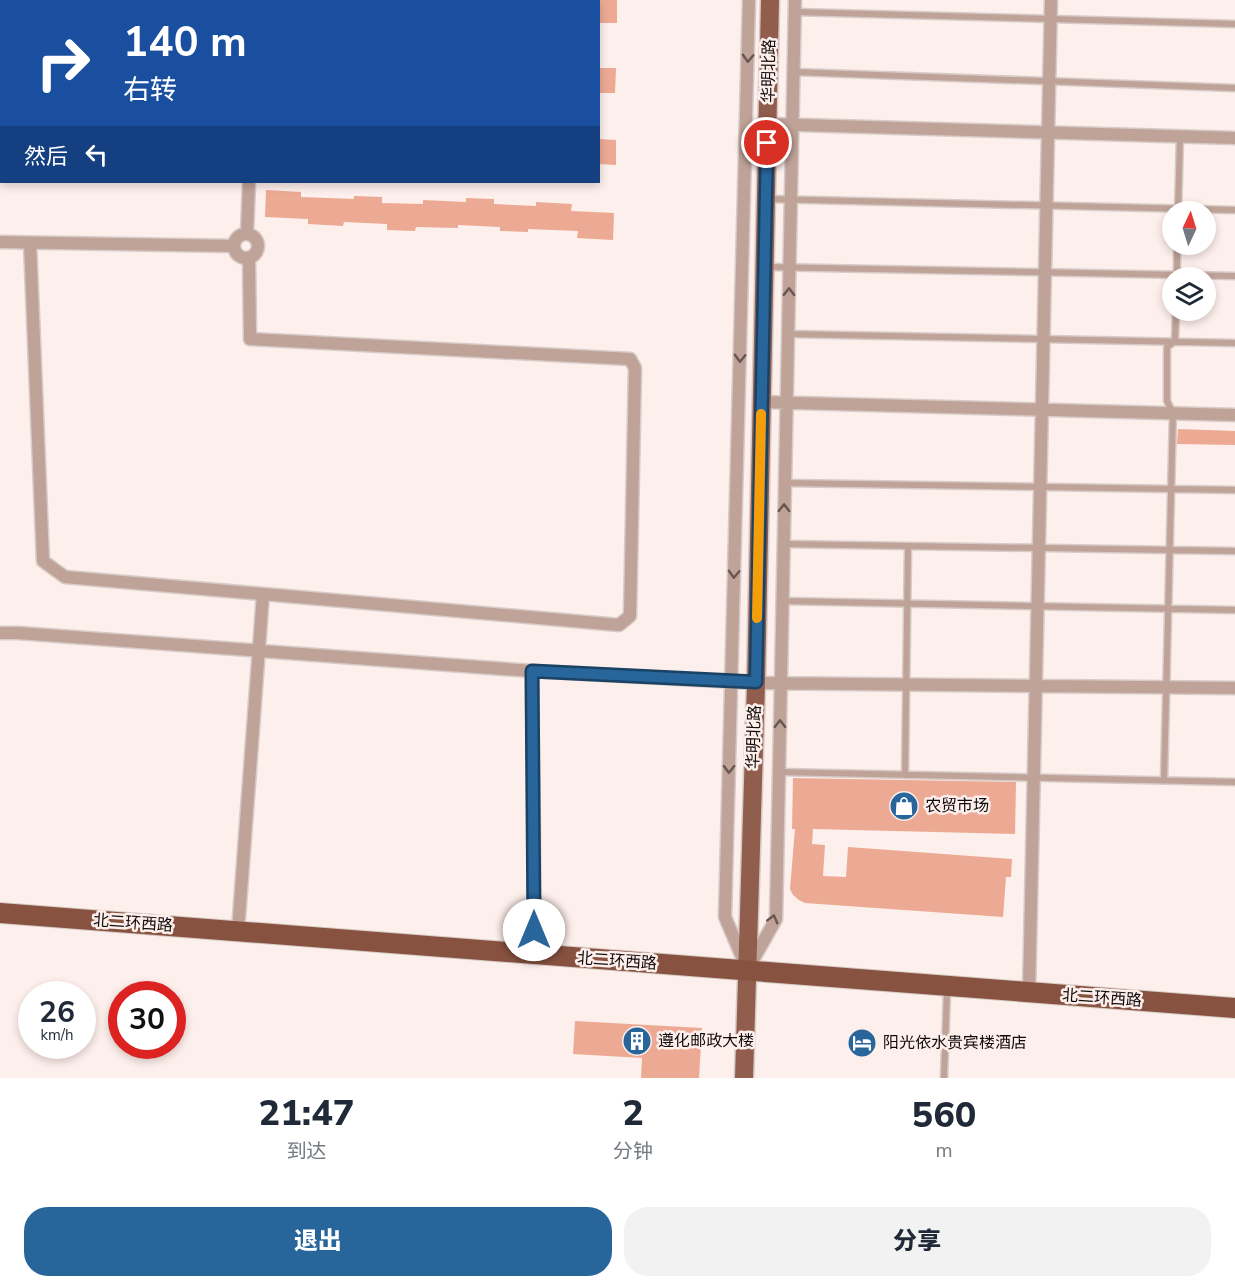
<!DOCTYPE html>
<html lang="zh">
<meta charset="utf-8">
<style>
:root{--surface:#fff;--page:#f2f2f3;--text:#1f2937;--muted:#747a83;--accent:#27659b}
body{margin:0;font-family:"Nunito Sans","Noto Sans SC",sans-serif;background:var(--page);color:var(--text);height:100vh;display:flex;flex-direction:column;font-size:22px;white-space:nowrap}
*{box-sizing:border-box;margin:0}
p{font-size:20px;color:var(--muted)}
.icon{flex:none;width:33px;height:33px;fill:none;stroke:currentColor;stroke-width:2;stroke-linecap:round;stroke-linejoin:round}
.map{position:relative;height:1078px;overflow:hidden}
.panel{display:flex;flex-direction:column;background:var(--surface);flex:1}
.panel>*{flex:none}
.hud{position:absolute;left:0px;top:0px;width:600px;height:183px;box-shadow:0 3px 9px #0003;background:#1a4fa0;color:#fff;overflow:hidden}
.needle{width:39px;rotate:4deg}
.buttons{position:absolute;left:1162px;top:201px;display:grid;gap:12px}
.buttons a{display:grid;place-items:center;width:54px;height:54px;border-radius:50%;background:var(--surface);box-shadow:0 3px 9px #0003;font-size:30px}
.speed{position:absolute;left:18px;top:981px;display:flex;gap:12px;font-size:30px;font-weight:700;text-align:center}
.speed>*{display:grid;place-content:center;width:78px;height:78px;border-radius:50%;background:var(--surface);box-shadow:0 3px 9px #0003;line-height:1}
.speed small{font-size:15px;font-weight:400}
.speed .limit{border:9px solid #d22;background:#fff;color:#111}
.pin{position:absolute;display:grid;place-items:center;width:51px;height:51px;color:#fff;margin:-26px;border:3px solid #fff;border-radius:50%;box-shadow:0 2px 6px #0007}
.me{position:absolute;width:66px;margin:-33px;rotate:0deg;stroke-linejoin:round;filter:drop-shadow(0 0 4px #0008)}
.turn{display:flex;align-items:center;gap:21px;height:126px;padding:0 24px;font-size:27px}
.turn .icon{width:78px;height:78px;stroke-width:2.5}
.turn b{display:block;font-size:42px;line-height:51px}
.then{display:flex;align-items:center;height:57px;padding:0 24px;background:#0003;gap:12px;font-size:22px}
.eta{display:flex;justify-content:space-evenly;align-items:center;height:102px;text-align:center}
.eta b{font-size:36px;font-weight:800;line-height:42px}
.primary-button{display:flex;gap:12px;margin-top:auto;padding:12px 24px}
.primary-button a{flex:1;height:69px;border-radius:24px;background:var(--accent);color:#fff;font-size:24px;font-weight:800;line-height:69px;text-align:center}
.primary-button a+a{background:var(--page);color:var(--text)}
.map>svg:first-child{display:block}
</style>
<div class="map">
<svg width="1235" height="1078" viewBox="0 0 1235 1078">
<rect width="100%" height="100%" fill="#fdefeb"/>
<path fill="#ecaa94" d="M 598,0 L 617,0 L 617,23 L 598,23 Z
M 598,68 L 616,68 L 615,93 L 598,93 Z
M 598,139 L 616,140 L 616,165 L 598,164 Z
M 266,190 L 301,192 L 301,197 L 354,199 L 354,196 L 382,197 L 382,203 L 423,204 L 423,200 L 466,202 L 466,198 L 494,199 L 494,204 L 536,206 L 536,202 L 572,204 L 571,211 L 614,213 L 613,240 L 577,238 L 578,231 L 528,229 L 528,232 L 500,231 L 500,227 L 458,225 L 458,228 L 416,227 L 415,231 L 387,230 L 387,224 L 344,222 L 343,226 L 308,224 L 308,219 L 265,217 Z
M 1178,429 L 1235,431 L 1235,445 L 1177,444 Z
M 793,778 L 1016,782 L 1015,834 L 813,829 L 812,844 L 825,845 L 823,876 L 846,877 L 848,847 L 1012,859 L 1011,877 L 1006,877 L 1003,917 L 805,903 L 799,900 L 793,895 L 790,889 L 795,829 L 792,829 Z
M 575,1021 L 702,1028 L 699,1078 L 641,1078 L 642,1058 L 573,1054 Z"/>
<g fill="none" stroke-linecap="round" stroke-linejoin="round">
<g stroke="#d7cbc7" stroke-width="9">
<path id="service" d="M 795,12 L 1235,24
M 794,72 L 1235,88
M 769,199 L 1235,210
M 1178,211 L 1180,136
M 768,267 L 1235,276
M 1177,277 L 1177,244
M 789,334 L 1235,343
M 785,483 L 1235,490
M 784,544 L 1235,551
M 783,601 L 1235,610
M 779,772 L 1235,782
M 905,775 L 908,546
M 1164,780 L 1173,413 L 1167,401 L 1167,347 L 1175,341 L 1176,310
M 944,1078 L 947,990"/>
</g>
<g stroke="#d7cbc7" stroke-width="15">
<path id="minor" d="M 253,2 L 253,0
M 768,124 L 1235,138
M 247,234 L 249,182
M234 246a12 12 0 1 1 24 0a12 12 0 1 1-24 0Z
M 0,242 L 234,246
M 30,243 L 43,561 L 65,577 L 263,594
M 761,402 L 1235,415
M 0,633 L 18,633 L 532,671 L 756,683 L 1235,688
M 532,671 L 535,954
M 238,931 L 263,594 L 619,625 L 630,616 L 635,368 L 630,359 L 250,339 L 249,258
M 745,964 L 725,917 L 749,0
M 749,967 L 776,919 L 795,0
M 1029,992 L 1051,0"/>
</g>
<g stroke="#d7cbc7" stroke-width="21">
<path id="primary" d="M 744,1078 L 756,683 L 770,0"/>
</g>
<g stroke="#d7cbc7" stroke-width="22">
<path id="trunk" d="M 0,913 L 1235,1008"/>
</g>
<use href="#service" stroke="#bfa298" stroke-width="6"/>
<use href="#minor" stroke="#bfa298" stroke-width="12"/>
<use href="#primary" stroke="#915e4e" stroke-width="18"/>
<use href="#trunk" stroke="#885240" stroke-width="20"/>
</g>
<defs><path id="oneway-chevron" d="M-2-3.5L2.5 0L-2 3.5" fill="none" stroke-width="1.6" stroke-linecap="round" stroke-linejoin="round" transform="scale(1.5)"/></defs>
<g stroke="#685651">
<use href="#oneway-chevron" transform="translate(748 58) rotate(92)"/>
<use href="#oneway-chevron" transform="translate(789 292) rotate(-89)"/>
<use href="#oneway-chevron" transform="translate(740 358) rotate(92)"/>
<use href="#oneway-chevron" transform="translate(784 508) rotate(-89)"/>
<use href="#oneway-chevron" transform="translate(734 574) rotate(92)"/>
<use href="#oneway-chevron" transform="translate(780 724) rotate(-89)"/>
<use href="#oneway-chevron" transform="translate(729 769) rotate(91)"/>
<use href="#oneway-chevron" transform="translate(773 919) rotate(-75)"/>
</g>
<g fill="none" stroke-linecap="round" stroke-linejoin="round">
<g stroke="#194265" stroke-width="15">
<path id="route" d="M 534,930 L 532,671 L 756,682 L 767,143"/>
</g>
<use href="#route" stroke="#27659b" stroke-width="10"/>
<path stroke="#f59e0b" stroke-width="10" d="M 757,618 L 761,414"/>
</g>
<defs>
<g id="shop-disc" transform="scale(1.5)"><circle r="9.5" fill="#27659b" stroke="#fdefeb"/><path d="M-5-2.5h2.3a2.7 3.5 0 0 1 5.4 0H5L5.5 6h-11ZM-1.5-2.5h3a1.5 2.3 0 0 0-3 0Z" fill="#fff"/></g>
<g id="building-disc" transform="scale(1.5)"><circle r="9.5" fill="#27659b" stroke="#fdefeb"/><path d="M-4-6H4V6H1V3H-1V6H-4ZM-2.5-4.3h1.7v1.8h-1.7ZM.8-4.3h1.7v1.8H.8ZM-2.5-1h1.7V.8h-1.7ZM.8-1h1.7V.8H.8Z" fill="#fff"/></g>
<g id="hotel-disc" transform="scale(1.5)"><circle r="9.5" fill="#27659b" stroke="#fdefeb"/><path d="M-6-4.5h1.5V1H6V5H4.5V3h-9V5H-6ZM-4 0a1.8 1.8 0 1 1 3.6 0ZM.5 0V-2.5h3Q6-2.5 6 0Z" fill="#fff"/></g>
</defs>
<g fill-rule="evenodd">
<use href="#shop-disc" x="904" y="806"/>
<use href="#building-disc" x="637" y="1041"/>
<use href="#hotel-disc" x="862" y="1043"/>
</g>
<g text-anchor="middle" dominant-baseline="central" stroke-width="5" stroke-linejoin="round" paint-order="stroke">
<g font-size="16" fill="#110b0a" stroke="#fdefeb">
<text transform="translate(769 71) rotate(-89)">华明北路</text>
<text transform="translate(754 737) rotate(-88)">华明北路</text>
<text transform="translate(133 923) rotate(4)">北二环西路</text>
<text transform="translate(617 961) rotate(4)">北二环西路</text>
<text transform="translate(1102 998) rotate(4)">北二环西路</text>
</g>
<g font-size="16" fill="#110b0a" stroke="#fdefeb" text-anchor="start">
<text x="925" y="806">农贸市场</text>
<text x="658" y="1041">遵化邮政大楼</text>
<text x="883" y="1043">阳光依水贵宾楼酒店</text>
</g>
</g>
</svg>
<div class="buttons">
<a><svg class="needle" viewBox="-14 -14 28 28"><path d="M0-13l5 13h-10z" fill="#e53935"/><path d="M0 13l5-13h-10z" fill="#747a83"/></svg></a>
<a><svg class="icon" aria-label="layers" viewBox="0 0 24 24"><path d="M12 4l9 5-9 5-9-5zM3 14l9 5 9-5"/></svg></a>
</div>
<div class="speed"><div>26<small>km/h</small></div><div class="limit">30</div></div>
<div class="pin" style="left:767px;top:143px;background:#d93025"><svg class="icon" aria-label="arrive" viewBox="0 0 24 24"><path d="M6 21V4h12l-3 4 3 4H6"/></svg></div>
<svg class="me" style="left:534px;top:930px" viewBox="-20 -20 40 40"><circle r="19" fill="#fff"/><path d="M0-13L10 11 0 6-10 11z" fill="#27659b"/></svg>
<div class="hud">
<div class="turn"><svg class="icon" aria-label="right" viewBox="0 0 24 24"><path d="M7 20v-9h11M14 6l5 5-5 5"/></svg><div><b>140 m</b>右转</div></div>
<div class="then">然后<svg class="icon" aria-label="left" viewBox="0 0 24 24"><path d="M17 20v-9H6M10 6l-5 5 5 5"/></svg></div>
</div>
</div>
<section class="panel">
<div class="eta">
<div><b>21:47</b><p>到达</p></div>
<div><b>2</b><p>分钟</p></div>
<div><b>560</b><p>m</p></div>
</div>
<div class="primary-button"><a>退出</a><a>分享</a></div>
</section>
